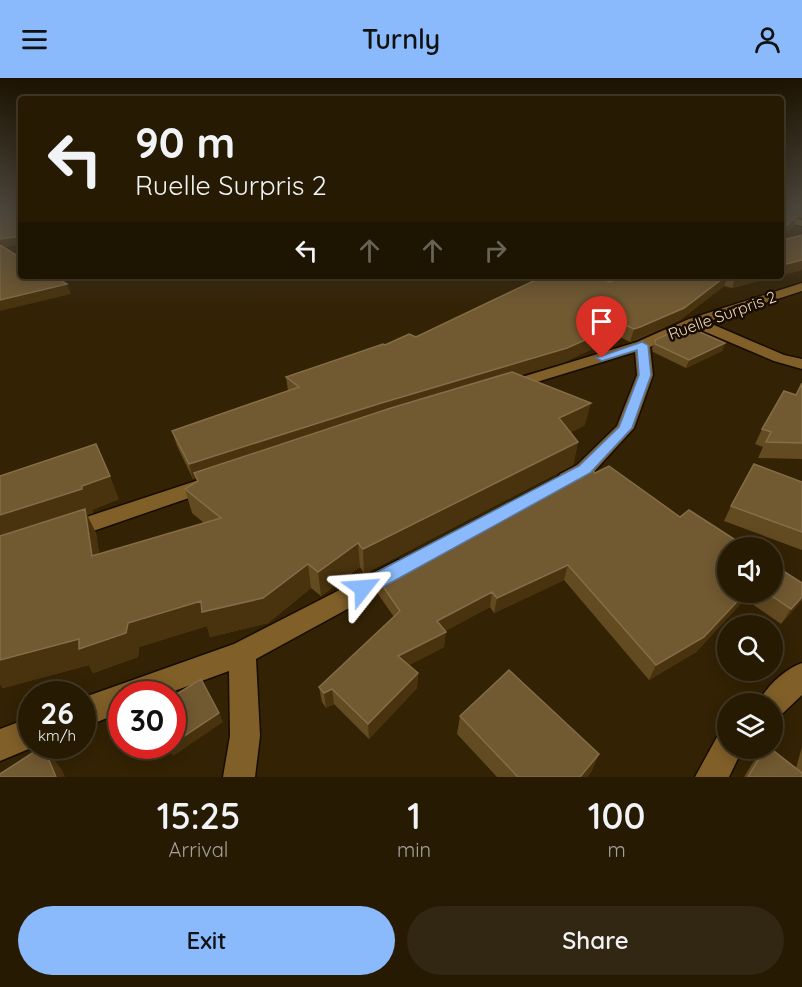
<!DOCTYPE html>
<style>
:root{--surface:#261a03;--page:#322712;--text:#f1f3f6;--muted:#a4a19a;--line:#423825;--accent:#8abafc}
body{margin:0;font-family:Quicksand,sans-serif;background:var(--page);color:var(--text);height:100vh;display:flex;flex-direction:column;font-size:22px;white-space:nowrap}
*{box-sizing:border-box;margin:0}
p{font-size:20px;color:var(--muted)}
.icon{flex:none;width:33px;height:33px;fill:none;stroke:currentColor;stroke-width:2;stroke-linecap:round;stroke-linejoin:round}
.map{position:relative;height:699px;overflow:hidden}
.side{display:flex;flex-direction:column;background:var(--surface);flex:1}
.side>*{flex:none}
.banner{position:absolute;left:18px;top:18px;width:766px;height:183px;border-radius:6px;box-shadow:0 3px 15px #0003,0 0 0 2px var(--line);background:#261a03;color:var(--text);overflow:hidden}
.controls{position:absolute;left:717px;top:459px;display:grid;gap:12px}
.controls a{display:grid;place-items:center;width:66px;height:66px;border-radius:50%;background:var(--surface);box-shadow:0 3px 15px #0003,0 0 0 2px var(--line);font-size:30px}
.speed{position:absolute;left:18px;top:603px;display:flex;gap:12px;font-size:30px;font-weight:700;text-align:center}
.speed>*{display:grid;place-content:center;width:78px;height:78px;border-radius:50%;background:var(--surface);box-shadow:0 3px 15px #0003,0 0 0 2px var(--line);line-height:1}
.speed small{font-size:15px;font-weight:400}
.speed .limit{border:9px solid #d22;background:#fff;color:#111}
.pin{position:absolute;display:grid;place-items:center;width:51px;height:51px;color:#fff;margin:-62px -26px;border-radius:50% 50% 50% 0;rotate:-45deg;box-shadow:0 0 6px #0007}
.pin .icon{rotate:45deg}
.me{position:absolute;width:66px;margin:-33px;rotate:62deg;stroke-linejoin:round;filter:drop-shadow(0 0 4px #0008)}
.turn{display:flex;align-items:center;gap:21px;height:126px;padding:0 18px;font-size:27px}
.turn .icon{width:78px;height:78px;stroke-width:2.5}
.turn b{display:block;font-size:42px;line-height:51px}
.lanes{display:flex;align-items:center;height:57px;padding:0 18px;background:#0003;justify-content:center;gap:30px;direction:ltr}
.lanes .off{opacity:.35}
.eta{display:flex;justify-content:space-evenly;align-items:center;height:102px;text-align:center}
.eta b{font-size:36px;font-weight:600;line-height:42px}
.button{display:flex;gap:12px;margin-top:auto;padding:12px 18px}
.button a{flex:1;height:69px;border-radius:36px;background:var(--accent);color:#111;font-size:24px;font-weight:600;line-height:69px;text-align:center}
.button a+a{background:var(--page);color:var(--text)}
header{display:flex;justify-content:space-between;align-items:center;height:78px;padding:0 18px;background:var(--accent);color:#111;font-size:27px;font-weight:600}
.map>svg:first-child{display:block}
</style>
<header><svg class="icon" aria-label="menu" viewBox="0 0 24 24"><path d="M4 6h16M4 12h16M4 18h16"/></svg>Turnly<svg class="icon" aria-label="person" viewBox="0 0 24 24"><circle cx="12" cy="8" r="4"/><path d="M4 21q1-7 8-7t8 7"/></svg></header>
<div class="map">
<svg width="802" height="699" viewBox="0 0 802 699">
<rect width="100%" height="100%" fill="#332204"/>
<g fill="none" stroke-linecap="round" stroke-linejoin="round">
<g stroke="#170c00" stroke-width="3">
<path id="minor" d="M 782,138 L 802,142 L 802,148 L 782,144 Z
M 802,205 L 802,213 L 707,244 L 784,277 L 802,281 L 802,291 L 774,283 L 694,249 L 650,269 L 653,297 L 634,350 L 591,397 L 574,406 L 567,408 L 560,406 L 557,401 L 560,396 L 577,387 L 617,348 L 637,297 L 635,274 L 514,311 L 508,313 L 500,308 L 502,305 L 637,264 L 689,241 Z
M 208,399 L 215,401 L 218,406 L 215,411 L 70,461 L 62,459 L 59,453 L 62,447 Z
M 398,482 L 406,485 L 410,492 L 406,499 L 256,581 L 260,658 L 255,699 L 223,699 L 230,658 L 229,593 L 166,616 L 122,616 L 122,634 L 82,650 L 82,620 L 234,566 Z
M 802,585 L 802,617 L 782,636 L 772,640 L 772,626 L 758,626 C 765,609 785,591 802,585 Z
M 32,639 L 32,668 L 36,668 L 0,683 L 0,651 Z
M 728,655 L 728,670 L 743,670 L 729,699 L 695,699 L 717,659 Z"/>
</g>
<use href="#minor" fill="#805f28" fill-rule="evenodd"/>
</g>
<path fill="#624a21" d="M 782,131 L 802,131 L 802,140 L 797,139 L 793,149 L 784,156 L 784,159 L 787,161 L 802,157 L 802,192 L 782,197 Z
M 626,198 L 779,198 L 732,210 L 724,208 L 680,242 L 636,262 L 630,264 L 620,259 L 596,273 L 592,271 L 565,284 L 520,297 L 585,347 L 571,354 L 578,364 L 573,387 L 364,496 L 360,489 L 321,518 L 311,510 L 268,545 L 210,559 L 207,548 L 139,569 L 138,579 L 93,595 L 89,587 L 3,610 L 0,606 L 0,398 L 119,421 L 92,432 L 93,435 L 87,437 L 96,455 L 99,476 L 204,445 L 192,435 L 185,411 L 197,404 L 196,400 L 193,401 L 177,368 L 172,353 L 288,313 L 286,299 L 385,267 L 610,204 Z
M 655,262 L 725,265 L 722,273 L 686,290 L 653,274 L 652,270 Z
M 802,305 L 802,381 L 758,380 L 763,369 L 755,366 L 762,351 L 796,317 Z
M 595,395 L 728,514 L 772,514 L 802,505 L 802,522 L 781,546 L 745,521 L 696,574 L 649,602 L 564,502 L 494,535 L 490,529 L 445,553 L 444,569 L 409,587 L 418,595 L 417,610 L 369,661 L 334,626 L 326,630 L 322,624 L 319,609 L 394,539 L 378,516 L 378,501 Z
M 802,404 L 802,472 L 724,443 L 731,428 Z
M 460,638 L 599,676 L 591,694 L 587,699 L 497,699 L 457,656 Z
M 802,669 L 802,699 L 744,699 L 752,686 L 765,670 L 796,690 Z"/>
<path fill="#49330e" d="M 797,139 L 793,149 L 782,158 L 782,151 Z
M 21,158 L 21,167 L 0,170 L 0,161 Z
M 802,182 L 802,192 L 782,197 L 782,187 Z
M 726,198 L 728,198 L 724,208 L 680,242 L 630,264 L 634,251 Z
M 736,198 L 779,198 L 732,210 Z
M 67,206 L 71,216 L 0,233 L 0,222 Z
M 623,246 L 620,259 L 596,273 L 599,260 Z
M 594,258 L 592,271 L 565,284 L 194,395 L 196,400 L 193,401 L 189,386 L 378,326 Z
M 725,265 L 722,273 L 686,290 L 689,282 Z
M 591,325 L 585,347 L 554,362 L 559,340 Z
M 578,364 L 573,387 L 364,496 L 363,471 Z
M 110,398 L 119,421 L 92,432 L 93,435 L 87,437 L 96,455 L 103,502 L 0,466 L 0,437 Z
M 358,465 L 360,489 L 321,518 L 318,494 Z
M 308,486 L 311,510 L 268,545 L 210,559 L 207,548 L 139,569 L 138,579 L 93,595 L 89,587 L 3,610 L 0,606 L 0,582 L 128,545 Z
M 568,487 L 564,502 L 494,535 L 497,520 Z
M 492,514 L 490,529 L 436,558 L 437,543 Z
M 746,514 L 749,514 L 745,521 L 696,574 L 649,602 L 656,587 Z
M 802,519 L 802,522 L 800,525 L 781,546 L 791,531 Z
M 446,554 L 444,569 L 398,593 L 398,578 Z
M 418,595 L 417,610 L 369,661 L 368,646 Z
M 332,611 L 334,626 L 326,630 L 324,615 Z
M 219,635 L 223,644 L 173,678 L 168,669 L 172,668 L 172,666 Z
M 43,668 L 62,692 L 65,699 L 56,699 Z
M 599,676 L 591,694 L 587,699 L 580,699 Z"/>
<path fill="#715931" stroke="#846d47" stroke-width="1.5" d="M 0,131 L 21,131 L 21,158 L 0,161 Z
M 782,131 L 784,131 L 784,136 L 797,139 L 782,151 L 784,152 L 784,159 L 787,161 L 802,157 L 802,182 L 782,187 Z
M 0,167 L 21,180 L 21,198 L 53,198 L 67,206 L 0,222 Z
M 544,198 L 591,198 L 610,204 L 626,198 L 726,198 L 684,230 L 640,249 L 634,251 L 623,246 L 599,260 L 594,258 L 567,270 L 378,326 L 189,386 L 172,353 L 299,309 L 286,299 L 383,266 L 385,267 L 409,256 L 416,259 Z
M 686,248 L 725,265 L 689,282 L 655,266 L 655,262 Z
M 512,294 L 591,325 L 559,340 L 578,364 L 363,471 L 358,465 L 318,494 L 308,486 L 263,520 L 202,534 L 201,523 L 128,545 L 126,555 L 79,571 L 79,561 L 0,582 L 0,458 L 85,431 L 92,478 L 221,440 L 185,411 L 198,403 L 194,395 L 391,330 Z
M 802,305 L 802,365 L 766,364 L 771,354 L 762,351 L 784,313 L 796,317 Z
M 96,366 L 110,398 L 82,408 L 82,411 L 0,437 L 0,398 Z
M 754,386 L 802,404 L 802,454 L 731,428 Z
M 589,388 L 595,395 L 609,388 L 680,439 L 689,432 L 748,470 L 728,470 L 728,514 L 746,514 L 704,559 L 656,587 L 568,487 L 497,520 L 492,514 L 437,543 L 446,554 L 398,578 L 418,595 L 368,646 L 332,611 L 324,615 L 319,609 L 400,533 L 378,501 Z
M 772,486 L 802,505 L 802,519 L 791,531 L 766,514 L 772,514 Z
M 509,592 L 599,676 L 580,699 L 518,699 L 460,638 Z
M 201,601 L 219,635 L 172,666 L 172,619 Z
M 43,668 L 56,699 L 0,699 L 0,696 Z
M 765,670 L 770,670 L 802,695 L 802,699 L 748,699 Z"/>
<linearGradient id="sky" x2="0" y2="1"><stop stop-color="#1c1302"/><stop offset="0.57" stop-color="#4a443a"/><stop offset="1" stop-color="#4a443a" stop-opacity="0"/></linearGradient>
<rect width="802" height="229" fill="url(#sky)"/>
<path fill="#8abafc" stroke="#5a79a4" stroke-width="1.5" d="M 642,264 L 648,267 L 651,297 L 632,350 L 590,395 L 370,516 L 363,518 L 356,516 L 354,510 L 356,505 L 579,388 L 619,349 L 639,297 L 637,272 L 602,283 L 596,280 Z"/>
<g text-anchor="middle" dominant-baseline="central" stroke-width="5" stroke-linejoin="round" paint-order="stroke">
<g font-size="16" fill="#ead7bc" stroke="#190c00">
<text transform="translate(722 237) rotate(-20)">Ruelle Surpris 2</text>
</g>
</g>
</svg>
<div class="controls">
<a><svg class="icon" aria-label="sound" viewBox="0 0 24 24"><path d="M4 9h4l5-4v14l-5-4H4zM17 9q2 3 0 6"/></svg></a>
<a><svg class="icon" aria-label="search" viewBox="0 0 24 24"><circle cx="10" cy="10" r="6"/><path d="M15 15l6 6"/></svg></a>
<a><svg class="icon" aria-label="layers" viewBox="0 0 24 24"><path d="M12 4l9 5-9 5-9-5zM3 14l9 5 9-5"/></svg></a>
</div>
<div class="speed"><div>26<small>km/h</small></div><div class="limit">30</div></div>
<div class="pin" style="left:602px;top:280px;background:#d93025"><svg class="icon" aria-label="arrive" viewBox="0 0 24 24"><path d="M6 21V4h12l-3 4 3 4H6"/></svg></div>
<svg class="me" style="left:363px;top:510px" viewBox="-20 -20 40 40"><path d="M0-17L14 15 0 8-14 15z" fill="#8abafc" stroke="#fff" stroke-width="4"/></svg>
<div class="banner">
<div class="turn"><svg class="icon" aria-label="left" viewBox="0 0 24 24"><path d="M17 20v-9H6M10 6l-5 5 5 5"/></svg><div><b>90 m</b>Ruelle Surpris 2</div></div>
<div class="lanes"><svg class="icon" aria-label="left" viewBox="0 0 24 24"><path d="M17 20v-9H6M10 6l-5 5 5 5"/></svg><svg class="icon off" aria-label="ahead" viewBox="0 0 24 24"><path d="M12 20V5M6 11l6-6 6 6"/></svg><svg class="icon off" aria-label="ahead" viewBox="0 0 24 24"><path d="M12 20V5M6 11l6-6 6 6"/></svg><svg class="icon off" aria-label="right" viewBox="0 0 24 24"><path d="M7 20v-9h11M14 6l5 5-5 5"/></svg></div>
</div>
</div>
<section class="side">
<div class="eta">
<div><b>15:25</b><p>Arrival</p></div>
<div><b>1</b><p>min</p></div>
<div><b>100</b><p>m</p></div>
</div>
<div class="button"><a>Exit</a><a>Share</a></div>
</section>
